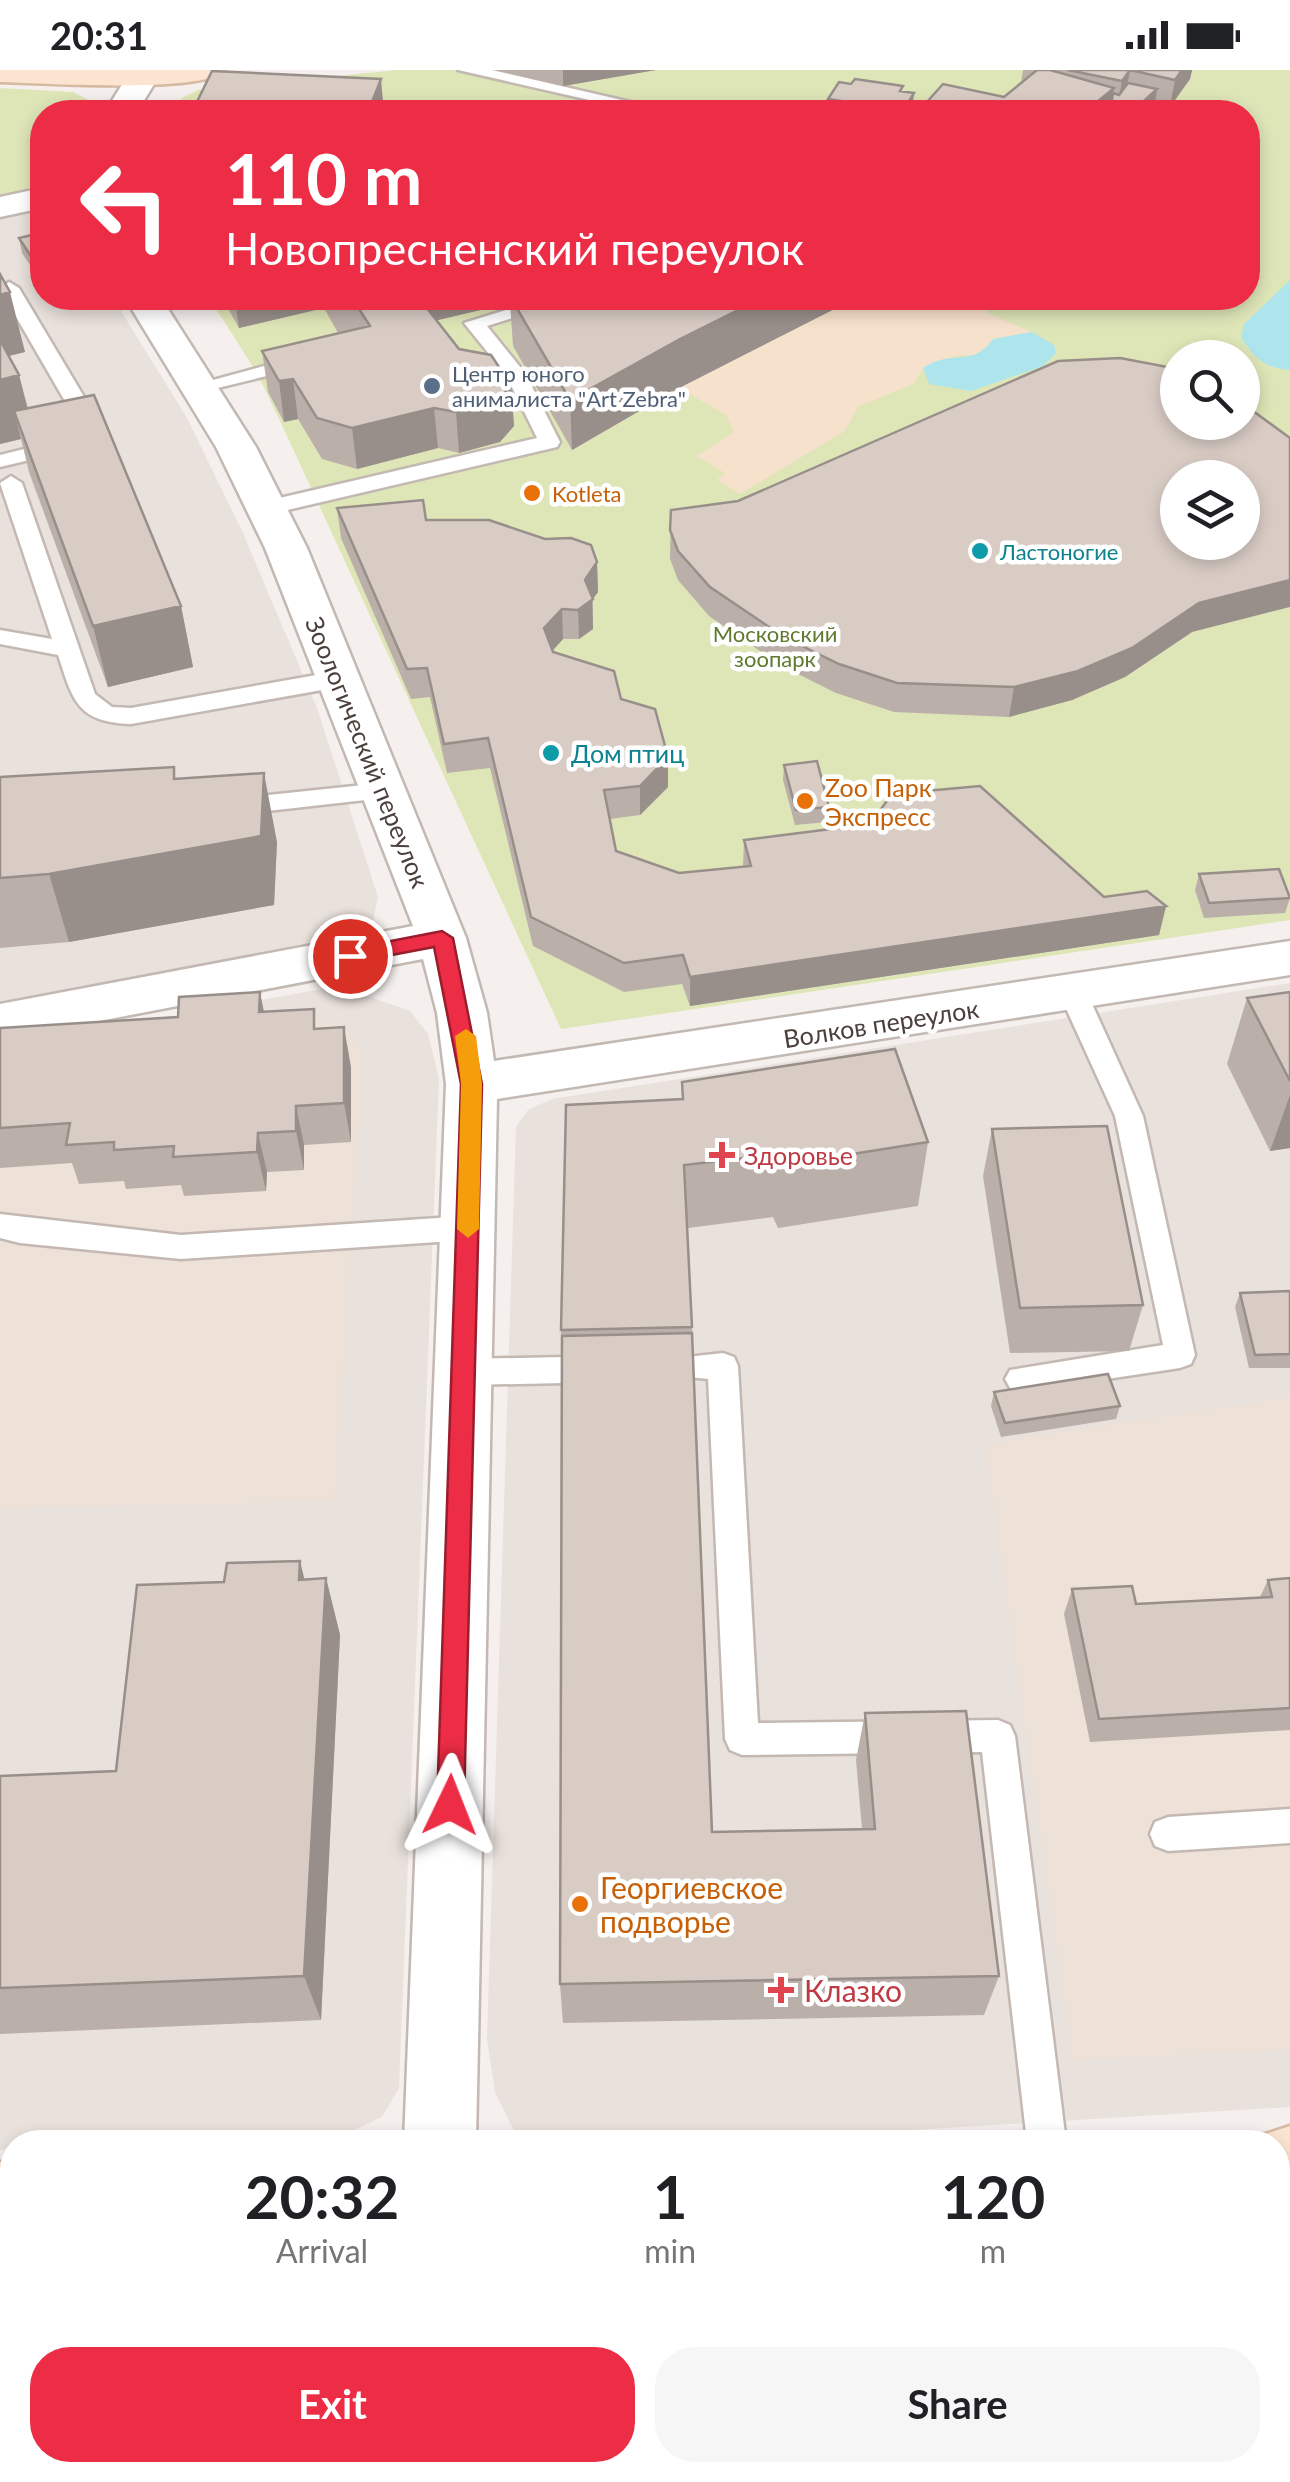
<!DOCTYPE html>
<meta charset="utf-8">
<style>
:root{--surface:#fff;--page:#f6f6f6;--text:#202124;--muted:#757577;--accent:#ed2c45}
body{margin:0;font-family:Lato,sans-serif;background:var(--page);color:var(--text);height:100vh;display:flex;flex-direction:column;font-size:38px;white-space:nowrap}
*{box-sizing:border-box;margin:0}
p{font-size:32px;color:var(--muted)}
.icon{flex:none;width:55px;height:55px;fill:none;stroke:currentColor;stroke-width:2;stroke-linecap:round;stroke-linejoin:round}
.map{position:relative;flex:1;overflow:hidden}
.sheet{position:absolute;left:0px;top:2060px;width:1290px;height:352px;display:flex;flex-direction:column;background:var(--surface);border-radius:40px 40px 0 0;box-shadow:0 5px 15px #0003}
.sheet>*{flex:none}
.banner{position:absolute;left:30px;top:30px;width:1230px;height:210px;border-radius:40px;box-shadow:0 5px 15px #0003;background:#ed2c45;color:#fff;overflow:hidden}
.fabs{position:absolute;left:1160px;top:270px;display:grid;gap:20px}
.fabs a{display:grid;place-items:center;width:100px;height:100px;border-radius:50%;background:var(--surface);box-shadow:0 5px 15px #0003;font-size:50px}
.pin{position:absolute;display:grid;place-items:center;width:85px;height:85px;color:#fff;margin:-42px;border:5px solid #fff;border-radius:50%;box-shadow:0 2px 10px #0007}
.me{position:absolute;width:110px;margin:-55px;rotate:2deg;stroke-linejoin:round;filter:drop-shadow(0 0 8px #0008)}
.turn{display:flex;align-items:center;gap:35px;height:210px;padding:0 30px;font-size:45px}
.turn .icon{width:130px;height:130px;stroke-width:2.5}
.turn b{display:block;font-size:70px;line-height:85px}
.eta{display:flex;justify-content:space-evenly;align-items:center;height:170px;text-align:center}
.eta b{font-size:60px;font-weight:700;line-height:70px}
.action{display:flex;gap:20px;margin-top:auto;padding:20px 30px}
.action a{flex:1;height:115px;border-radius:40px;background:var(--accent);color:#fff;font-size:40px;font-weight:700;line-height:115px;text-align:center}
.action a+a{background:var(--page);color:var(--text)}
.status{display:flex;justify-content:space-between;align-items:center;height:70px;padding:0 50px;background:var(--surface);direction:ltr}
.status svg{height:28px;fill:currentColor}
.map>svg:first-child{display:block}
</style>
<div class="status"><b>20:31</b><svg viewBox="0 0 49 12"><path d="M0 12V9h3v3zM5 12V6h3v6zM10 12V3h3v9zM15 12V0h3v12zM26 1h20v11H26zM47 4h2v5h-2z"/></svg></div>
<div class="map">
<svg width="1290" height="2412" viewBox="0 0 1290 2412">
<rect width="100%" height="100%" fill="#f5f0ed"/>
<path fill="#e9e1db" d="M 36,140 L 42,143 L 42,228 L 113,228 L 187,348 L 242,461 L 317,638 L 378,827 L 373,851 L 356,867 L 0,935 L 0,145 Z
M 1290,913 L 1290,2037 L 717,2072 L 541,2072 L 514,2061 L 495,2022 L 487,1969 L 516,1057 L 528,1040 L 552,1029 Z
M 339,916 L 410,941 L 428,964 L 439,1009 L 399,2018 L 382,2047 L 350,2062 L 179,2072 L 12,2072 L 12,2079 L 0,2080 L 0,977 Z
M 1290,2148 L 1290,2412 L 672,2412 L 672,2400 L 1278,2400 L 1278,2149 Z
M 0,2187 L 12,2187 L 12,2400 L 580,2400 L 580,2412 L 0,2412 Z"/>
<path fill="#ede1d8" d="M 270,940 L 337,955 L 359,976 L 362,1004 L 334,1431 L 0,1438 L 0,991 Z
M 1290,1327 L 1290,1980 L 1073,1990 L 985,1374 Z"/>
<path fill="#dee6b8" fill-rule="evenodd" d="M 397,0 L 1290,0 L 1290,850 L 561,959 L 281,353 L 257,303 L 209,228 L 1248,228 L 1248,42 L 173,42 L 182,28 L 198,20 ZM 1178,288 L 1242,288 L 1242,352 L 1178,352 ZM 1178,408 L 1242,408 L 1242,472 L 1178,472 Z
M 0,18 L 73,22 L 93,32 L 91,42 L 42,42 L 42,113 L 0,129 Z"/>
<path fill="#f6e1cc" d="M 856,228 L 972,228 L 984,232 L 989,244 L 1032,262 L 993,269 L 982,284 L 955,286 L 923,298 L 914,313 L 858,337 L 845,361 L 740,424 L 717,410 L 725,403 L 697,386 L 734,362 L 726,345 L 679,318 Z"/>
<path fill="#aee5ed" d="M 1290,210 L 1290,300 C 1263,297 1257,290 1241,268 L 1244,254 Z
M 1032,262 L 1054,275 L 1056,283 L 1043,296 L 971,321 L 929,314 L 923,298 C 952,278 972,299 993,269 Z"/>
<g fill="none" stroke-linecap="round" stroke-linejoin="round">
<g stroke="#c3b8b2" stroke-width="5">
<path id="lane" d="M 458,0 L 492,0 L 674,42 L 642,42 Z
M 9,212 L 19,218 L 108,367 L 105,372 L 0,397 L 0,385 L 84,364 L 0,219 Z
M 544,228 L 575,228 L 487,256 L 525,303 L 560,372 L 557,377 L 266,445 L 258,443 L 258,433 L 537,368 L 506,305 L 464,253 Z
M 301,286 L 308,288 L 308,296 L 201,322 L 191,316 Z
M 11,406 L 22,413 L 95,624 L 112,637 L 131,638 L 339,601 L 351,609 L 339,617 L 131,654 C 77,652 73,631 58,585 L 0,574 L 0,560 L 52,569 L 0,413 Z
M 383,713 L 395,721 L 392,727 L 231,745 L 218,737 L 231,729 Z
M 1073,913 L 1087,923 L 1143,1046 L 1195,1285 L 1191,1294 L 1180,1298 L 1021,1322 L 1010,1318 L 1005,1309 L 1010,1300 L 1163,1275 L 1115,1046 L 1059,923 Z
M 0,1144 L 181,1165 L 468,1146 L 478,1150 L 483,1158 L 478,1166 L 468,1170 L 181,1189 L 20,1173 L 0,1168 Z
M 723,1283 L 734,1287 L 738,1296 L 758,1653 L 998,1650 L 1010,1655 L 1015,1666 L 1066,2072 L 1027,2072 L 982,1682 L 742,1685 L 730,1680 L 725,1669 L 708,1309 L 678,1306 L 674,1297 L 678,1288 Z
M 565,1287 L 576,1291 L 580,1300 L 576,1309 L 565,1313 L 464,1315 L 453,1311 L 449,1302 L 453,1293 L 464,1289 Z
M 1290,1739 L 1290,1773 L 1168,1781 L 1155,1776 L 1150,1764 L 1155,1752 L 1168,1747 Z"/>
</g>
<g stroke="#c3b8b2" stroke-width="5">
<path id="street" d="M 131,0 L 155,0 L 159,6 L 137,42 L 105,42 Z
M 42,118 L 42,138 L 0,147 L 0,127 Z
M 125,228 L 161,228 L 256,377 L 307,478 L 466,868 L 487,943 L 494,991 L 1290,871 L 1290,905 L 497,1029 L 476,2072 L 404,2072 L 446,1014 L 437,943 L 423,889 L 0,970 L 0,934 L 413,856 L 265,478 L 216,377 Z
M 576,2400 L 654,2400 L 654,2412 L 576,2412 Z"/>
</g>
<g stroke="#d5b9a1" stroke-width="5">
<path id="secondary" d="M 0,0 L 225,0 C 208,24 36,13 0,12 Z
M 1290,2056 L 1290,2128 L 1278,2129 L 1278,2072 L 1251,2072 L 1253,2068 Z
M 0,2092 L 12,2092 L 12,2164 L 0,2164 Z"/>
</g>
<use href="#lane" fill="#fff" fill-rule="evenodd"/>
<use href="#street" fill="#fff" fill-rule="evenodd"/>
<use href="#secondary" fill="#fce5d0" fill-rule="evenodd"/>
</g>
<path fill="#bbafa9" d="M 496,0 L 656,0 L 563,16 Z
M 1023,0 L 1192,0 L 1190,9 L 1170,37 L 1154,34 L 1145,42 L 918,42 L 1004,27 L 1021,13 Z
M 903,22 L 912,42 L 828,42 L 828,29 Z
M 42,167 L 42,213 L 22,183 L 19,168 Z
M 0,204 L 25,282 L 9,286 L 19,305 L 28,338 L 181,536 L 193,597 L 108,617 L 29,402 L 21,369 L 0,374 Z
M 222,228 L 856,228 L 679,318 L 572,380 L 513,276 L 510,233 L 437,250 L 459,279 L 511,315 L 514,356 L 500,372 L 459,383 L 438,378 L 357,399 L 322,389 L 298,349 L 284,352 L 268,322 L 262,281 L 338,263 L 324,238 L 239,258 Z
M 337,438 L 426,450 L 597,492 L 598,522 L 593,529 L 593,559 L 579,569 L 563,569 L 553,580 L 621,629 L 668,717 L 640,745 L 610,749 L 616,781 L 679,803 L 743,797 L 744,770 L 1104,827 L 1166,836 L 1159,865 L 690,936 L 682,914 L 624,922 L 533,876 L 490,698 L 447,703 L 430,627 L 411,629 L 341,468 Z
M 671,440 L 1192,562 L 1125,607 L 1072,630 L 1009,647 L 894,642 L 836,623 L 782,596 L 709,546 L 678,510 L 670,489 Z
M 784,695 L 829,737 L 828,752 L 795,755 L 783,710 Z
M 0,707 L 177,708 L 277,772 L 274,835 L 69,872 L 0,878 Z
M 1199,804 L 1290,828 L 1285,843 L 1204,848 L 1195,820 Z
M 1290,922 L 1290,1078 L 1270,1081 L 1227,994 L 1247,928 Z
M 264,942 L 317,959 L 351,997 L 351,1072 L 304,1075 L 304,1100 L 267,1102 L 266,1121 L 184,1126 L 181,1115 L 126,1119 L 124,1111 L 79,1114 L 72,1093 L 0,1098 L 0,958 Z
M 682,1012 L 928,1072 L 918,1136 L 778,1158 L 773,1147 L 688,1158 L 712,1762 L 862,1759 L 856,1690 L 865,1643 L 999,1906 L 984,1945 L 563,1953 L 560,1914 L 561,1260 L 682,1029 Z
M 992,1059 L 1143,1235 L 1129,1281 L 1010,1283 L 983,1106 Z
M 1290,1221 L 1290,1298 L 1249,1298 L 1235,1237 L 1240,1223 Z
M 994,1322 L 1120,1336 L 1116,1349 L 1001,1367 L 991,1336 Z
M 326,1508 L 340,1565 L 321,1950 L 0,1964 L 0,1706 L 116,1701 L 305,1509 Z
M 1290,1508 L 1290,1660 L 1090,1672 L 1064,1544 L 1072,1519 L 1136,1534 L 1260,1527 L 1268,1510 Z
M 775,2400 L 1278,2400 L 1290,2412 L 776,2412 Z"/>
<path fill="#988f8a" d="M 563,0 L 656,0 L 563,16 Z
M 1130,0 L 1125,28 L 1117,39 L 1122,11 Z
M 1182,0 L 1192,0 L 1190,9 L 1170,37 L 1175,10 Z
M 381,9 L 384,42 L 368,42 Z
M 1114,18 L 1110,42 L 1085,42 Z
M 1157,19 L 1155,34 L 1145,42 L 1132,42 Z
M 914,23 L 912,42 L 904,42 L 904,40 Z
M 10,222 L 25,282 L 0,288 L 0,225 Z
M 241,228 L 323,228 L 324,238 L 239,258 L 235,229 Z
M 411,228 L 510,228 L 510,233 L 413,256 Z
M 762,228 L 856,228 L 679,318 L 572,380 L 570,330 L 680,269 Z
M 19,305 L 34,366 L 14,341 L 21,369 L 0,374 L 0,310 Z
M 293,309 L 298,349 L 284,352 L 279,311 Z
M 511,315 L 514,356 L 500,372 L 459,383 L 456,342 Z
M 434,338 L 438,378 L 357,399 L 352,358 Z
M 597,492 L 598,522 L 592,530 L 593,559 L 579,569 L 578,540 L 585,510 Z
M 1290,510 L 1290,537 L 1192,562 L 1125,607 L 1072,630 L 1009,647 L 1014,617 L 1199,533 Z
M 181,536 L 193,597 L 108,617 L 93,556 Z
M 562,539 L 563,569 L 546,588 L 544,558 Z
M 668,687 L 668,717 L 640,745 L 640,716 Z
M 264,703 L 277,772 L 274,835 L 69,872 L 49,804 Z
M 1166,836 L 1159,865 L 690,936 L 690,907 Z
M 260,922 L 268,962 L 259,942 Z
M 344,957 L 351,997 L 351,1072 L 344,1033 Z
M 1290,1025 L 1290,1078 L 1270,1081 Z
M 296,1036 L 304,1075 L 304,1100 L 296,1061 Z
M 258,1063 L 267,1102 L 266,1121 L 257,1082 Z
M 300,1491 L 314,1548 L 299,1510 Z
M 326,1508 L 340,1565 L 321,1950 L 304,1906 Z"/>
<path fill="#d9ccc5" stroke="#988f8a" stroke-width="2.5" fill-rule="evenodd" d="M 1037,0 L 1050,0 L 1114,18 L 1085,42 L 918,42 L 943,14 L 1004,27 Z
M 1068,0 L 1182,0 L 1175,10 L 1130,0 L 1122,11 Z
M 212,1 L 381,9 L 368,42 L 192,42 Z
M 855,9 L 903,16 L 900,21 L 914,23 L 904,40 L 891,38 L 888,42 L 852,42 L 836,40 L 841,31 L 828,29 L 839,12 L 851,14 Z
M 1128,13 L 1157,19 L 1132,42 L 1110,42 L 1113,23 L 1119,25 Z
M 40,163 L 42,167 L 42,203 L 19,168 Z
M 0,204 L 10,222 L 0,225 Z
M 352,228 L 419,228 L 459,279 L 491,285 L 511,315 L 498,331 L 456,342 L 434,338 L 352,358 L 317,348 L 293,309 L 279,311 L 262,281 L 370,256 Z
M 511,228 L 762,228 L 680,269 L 570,330 Z
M 0,270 L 19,305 L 0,310 Z
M 1120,288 L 1178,299 L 1178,352 L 1242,352 L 1242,333 L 1290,368 L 1290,510 L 1199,533 L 1132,578 L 1078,601 L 1014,617 L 897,613 L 839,594 L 784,567 L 710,517 L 678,481 L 670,460 L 671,440 L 738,431 L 1058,291 ZM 1178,408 L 1242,408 L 1242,472 L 1178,472 Z
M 94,325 L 181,536 L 93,556 L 14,341 Z
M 423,430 L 426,450 L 489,450 L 545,469 L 571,468 L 591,475 L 597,492 L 585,510 L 593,529 L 578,540 L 562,539 L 544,558 L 553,582 L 614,601 L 621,629 L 655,639 L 668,687 L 640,716 L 604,720 L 616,781 L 679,803 L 751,796 L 744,770 L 870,754 L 892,724 L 980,716 L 1104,827 L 1147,821 L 1166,836 L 690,907 L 683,885 L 624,893 L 531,847 L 488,668 L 444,674 L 427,598 L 407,599 L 337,438 Z
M 817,691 L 829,737 L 796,740 L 784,695 Z
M 174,697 L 174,709 L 264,703 L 261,766 L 49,804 L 0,808 L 0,707 Z
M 1279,799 L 1290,828 L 1209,833 L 1199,804 Z
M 260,922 L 259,942 L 314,939 L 314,959 L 344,957 L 344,1033 L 296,1036 L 296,1061 L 258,1063 L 257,1082 L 173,1087 L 174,1076 L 114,1080 L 114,1072 L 66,1075 L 70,1053 L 0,1058 L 0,958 L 178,947 L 179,927 Z
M 1290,922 L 1290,1011 L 1247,928 Z
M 895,979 L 928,1072 L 783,1095 L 778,1084 L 684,1095 L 692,1257 L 561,1260 L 566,1035 L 683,1029 L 682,1012 Z
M 1107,1056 L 1143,1235 L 1020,1238 L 992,1059 Z
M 1290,1221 L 1290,1284 L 1255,1285 L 1240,1223 Z
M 692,1263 L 712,1762 L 875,1759 L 865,1643 L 966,1641 L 999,1906 L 560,1914 L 562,1266 Z
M 1108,1304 L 1120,1336 L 1005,1353 L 994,1322 Z
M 300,1491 L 299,1510 L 326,1508 L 304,1906 L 0,1918 L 0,1706 L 116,1701 L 137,1515 L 224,1512 L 227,1493 Z
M 1290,1508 L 1290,1638 L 1099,1649 L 1072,1519 L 1132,1516 L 1136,1534 L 1272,1527 L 1268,1510 Z
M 1290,2239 L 1290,2412 L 781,2412 L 780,2400 L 1278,2400 L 1278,2240 Z"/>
<path fill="#ed2c45" stroke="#9a1d2d" stroke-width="2.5" d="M 442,861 L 453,868 L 482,1014 L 464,1735 L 460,1744 L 450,1748 L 441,1744 L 437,1735 L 461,1014 L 434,877 L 350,893 L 340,886 L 350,879 Z"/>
<path fill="#f59e0b" d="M 466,959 L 476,966 L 482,1014 L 479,1159 L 468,1168 L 457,1159 L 461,1014 L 455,966 Z"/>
<circle fill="#5c6f8a" stroke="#fff" stroke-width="4" cx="432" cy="316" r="10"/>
<g fill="#e8710a" stroke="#fff" stroke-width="4">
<circle cx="532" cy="423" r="10"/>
<circle cx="805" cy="731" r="10"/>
<circle cx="580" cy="1834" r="10"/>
</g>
<g fill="#0f9aa8" stroke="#fff" stroke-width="4">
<circle cx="980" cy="481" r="10"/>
<circle cx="551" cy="683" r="10"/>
</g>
<g fill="#e0444e" stroke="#fff" stroke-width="4">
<path d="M717 1070h10v10h10v10h-10v10h-10v-10h-10v-10h10z"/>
<path d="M776 1905h10v10h10v10h-10v10h-10v-10h-10v-10h10z"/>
</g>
<g text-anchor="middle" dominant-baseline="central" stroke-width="9" stroke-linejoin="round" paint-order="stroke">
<g font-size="22" fill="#4e5e75" stroke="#fff" text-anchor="start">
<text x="452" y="303">Центр юного<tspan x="452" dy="25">анималиста "Art Zebra"</tspan></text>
</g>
<g font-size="22" fill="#c56008" stroke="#fff" text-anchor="start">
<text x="552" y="423">Kotleta</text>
</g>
<g font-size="22" fill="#0d838f" stroke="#fff" text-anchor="start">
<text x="1000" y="481">Ластоногие</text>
</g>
<g font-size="22" fill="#607930" stroke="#fff">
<text x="775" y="563">Московский<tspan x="775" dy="25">зоопарк</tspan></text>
</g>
<g font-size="25" fill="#4a3f3a" stroke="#fff">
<text transform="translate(368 682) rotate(68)">Зоологический переулок</text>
<text transform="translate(881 953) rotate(-9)">Волков переулок</text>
</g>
<g font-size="25" fill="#0d838f" stroke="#fff" text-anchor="start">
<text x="571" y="683">Дом птиц</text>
</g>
<g font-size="25" fill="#c56008" stroke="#fff" text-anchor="start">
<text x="825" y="717">Zoo Парк<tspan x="825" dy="29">Экспресс</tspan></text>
</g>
<g font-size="25" fill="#be3a42" stroke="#fff" text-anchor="start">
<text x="744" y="1085">Здоровье</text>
</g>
<g font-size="30" fill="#c56008" stroke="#fff" text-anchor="start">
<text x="600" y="1817">Георгиевское<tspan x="600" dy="34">подворье</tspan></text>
</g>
<g font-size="30" fill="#be3a42" stroke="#fff" text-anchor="start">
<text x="804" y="1920">Клазко</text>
</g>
</g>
</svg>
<div class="fabs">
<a><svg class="icon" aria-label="search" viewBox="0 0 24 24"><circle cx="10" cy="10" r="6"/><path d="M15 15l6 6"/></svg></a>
<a><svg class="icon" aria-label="layers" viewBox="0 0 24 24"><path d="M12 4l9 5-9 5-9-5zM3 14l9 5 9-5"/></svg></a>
</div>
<div class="pin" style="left:350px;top:886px;background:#d93025"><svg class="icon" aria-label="arrive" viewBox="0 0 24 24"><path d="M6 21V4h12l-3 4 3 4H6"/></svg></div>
<svg class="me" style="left:450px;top:1735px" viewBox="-20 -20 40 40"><path d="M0-17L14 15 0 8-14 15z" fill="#ed2c45" stroke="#fff" stroke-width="4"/></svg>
<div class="banner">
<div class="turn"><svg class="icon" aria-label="left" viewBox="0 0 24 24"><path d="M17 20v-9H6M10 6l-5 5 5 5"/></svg><div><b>110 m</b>Новопресненский переулок</div></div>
</div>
<section class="sheet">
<div class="eta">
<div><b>20:32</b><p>Arrival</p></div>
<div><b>1</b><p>min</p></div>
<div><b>120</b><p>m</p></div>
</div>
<div class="action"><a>Exit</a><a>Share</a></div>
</section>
</div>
